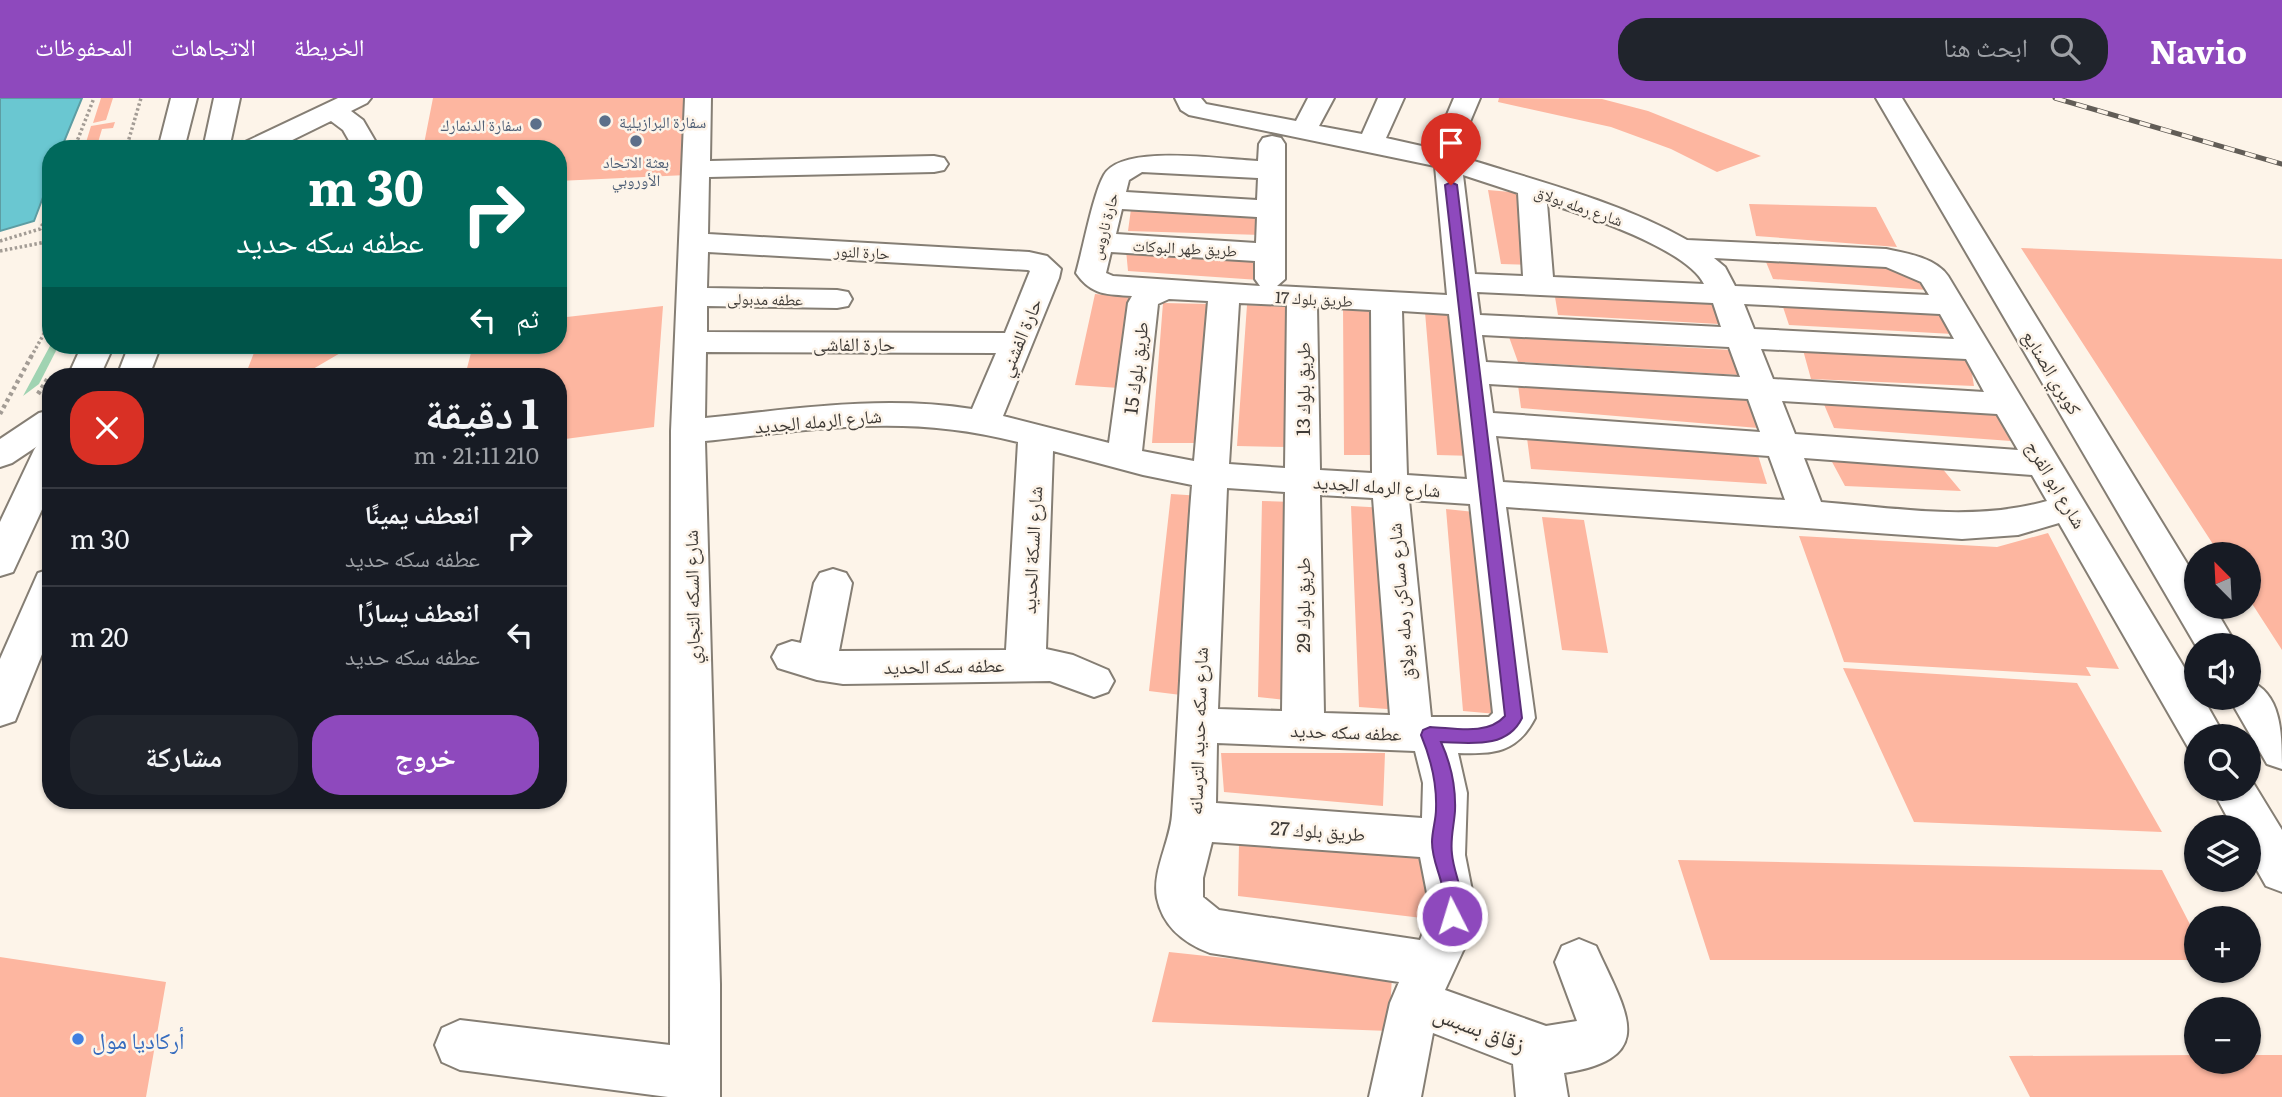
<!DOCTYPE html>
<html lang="ar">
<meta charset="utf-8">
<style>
:root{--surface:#171b24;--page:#20242c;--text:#f1f3f6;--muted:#9ea1a6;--line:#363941;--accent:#8e49bd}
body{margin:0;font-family:Literata,"Noto Naskh Arabic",serif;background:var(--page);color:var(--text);direction:rtl;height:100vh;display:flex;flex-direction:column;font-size:26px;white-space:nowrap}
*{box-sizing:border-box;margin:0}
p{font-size:23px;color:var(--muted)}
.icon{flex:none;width:38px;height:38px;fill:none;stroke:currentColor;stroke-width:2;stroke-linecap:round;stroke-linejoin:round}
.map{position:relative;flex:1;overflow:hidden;direction:ltr}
.panel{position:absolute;left:42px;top:270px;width:525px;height:441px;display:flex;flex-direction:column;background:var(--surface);border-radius:28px;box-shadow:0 2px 5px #0004;direction:rtl}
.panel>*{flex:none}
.guide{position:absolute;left:42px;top:42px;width:525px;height:214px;border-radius:28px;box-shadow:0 2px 5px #0004;direction:rtl;background:#00695c;color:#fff;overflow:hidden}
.needle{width:46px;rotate:336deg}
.tools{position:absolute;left:2184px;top:444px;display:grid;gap:14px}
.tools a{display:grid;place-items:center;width:77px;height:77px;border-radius:50%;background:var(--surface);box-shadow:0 2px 5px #0004;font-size:35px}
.pin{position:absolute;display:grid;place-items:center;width:60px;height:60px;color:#fff;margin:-72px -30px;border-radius:50% 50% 50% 0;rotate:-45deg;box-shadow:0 0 7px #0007}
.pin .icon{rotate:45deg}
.me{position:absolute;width:77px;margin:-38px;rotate:355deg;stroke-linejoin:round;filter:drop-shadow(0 0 5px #0008)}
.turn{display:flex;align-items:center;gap:24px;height:147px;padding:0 28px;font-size:32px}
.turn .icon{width:91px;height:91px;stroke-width:2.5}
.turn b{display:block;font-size:49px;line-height:60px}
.then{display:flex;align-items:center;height:66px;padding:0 28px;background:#0003;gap:14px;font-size:26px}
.round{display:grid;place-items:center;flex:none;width:74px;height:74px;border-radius:28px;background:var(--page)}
.overview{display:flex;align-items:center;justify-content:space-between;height:119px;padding:0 28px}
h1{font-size:42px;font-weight:700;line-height:52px}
.button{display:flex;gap:14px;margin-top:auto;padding:14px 28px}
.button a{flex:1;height:80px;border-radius:28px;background:var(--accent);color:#fff;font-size:28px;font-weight:700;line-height:80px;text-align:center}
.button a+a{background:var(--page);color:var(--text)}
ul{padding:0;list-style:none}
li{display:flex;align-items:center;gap:21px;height:98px;padding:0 28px;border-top:2px solid var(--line)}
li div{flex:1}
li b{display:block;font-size:26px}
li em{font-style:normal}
header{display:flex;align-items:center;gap:42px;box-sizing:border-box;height:98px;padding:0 35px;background:var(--accent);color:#fff}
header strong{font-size:33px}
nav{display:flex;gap:38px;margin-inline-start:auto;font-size:24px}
.search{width:490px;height:63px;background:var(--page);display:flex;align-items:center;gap:18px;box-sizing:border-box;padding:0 24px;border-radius:28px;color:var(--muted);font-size:26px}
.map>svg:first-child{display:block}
</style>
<header>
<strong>Navio</strong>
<div class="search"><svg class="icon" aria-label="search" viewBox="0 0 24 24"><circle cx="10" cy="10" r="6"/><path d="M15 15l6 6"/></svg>ابحث هنا</div>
<nav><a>الخريطة</a><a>الاتجاهات</a><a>المحفوظات</a></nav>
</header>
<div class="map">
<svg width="2282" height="999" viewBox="0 0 2282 999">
<rect width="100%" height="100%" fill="#fdf4e9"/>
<path fill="#a0d3b2" d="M 51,246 L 59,247 L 39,286 L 23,298 Z"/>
<path fill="#6ac7d1" stroke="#5d9da3" stroke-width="2" d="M 0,0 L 82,0 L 61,51 L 51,51 L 51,78 L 34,123 L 0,133 Z"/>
<path fill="#fdb6a0" d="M 101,0 L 113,0 L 106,22 L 93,25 Z
M 433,0 L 690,0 L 687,77 L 558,83 L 558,51 L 423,51 Z
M 1499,0 L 1602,1 L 1648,13 L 1761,58 L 1717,74 L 1671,51 L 1611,29 L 1498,4 Z
M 115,24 L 113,30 L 102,31 L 96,51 L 84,51 L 91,28 Z
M 1488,92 L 1522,95 L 1530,167 L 1501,166 Z
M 1749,106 L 1876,109 L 1897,149 L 1756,138 Z
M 1131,111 L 1261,117 L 1262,137 L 1128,133 Z
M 2021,150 L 2282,161 L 2282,552 L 2249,501 L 2249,457 L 2220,457 Z
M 1126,152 L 1261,160 L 1259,182 L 1128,173 Z
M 1766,164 L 1918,172 L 1928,192 L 1773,181 Z
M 1554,193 L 1713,206 L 1719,226 L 1558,217 Z
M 1095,196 L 1131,199 L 1119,290 L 1075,287 Z
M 1163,205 L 1211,206 L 1202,345 L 1152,345 Z
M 1782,206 L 1945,214 L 1953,236 L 1789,227 Z
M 1247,207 L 1292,209 L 1288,349 L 1237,348 Z
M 663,208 L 654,329 L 558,342 L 558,278 L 465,278 L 473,247 L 558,247 L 558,220 Z
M 1343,209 L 1380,211 L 1384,357 L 1344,357 Z
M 1425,214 L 1457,216 L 1475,358 L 1437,357 Z
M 1509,239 L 1731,252 L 1739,277 L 1518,264 Z
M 257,247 L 354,247 L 301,278 L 245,278 Z
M 1803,252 L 1970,263 L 1974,288 L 1811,281 Z
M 1518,287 L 1746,301 L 1758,330 L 1521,310 Z
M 1823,304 L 1995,315 L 2011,343 L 1834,330 Z
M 1527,340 L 1757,354 L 1767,386 L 1531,371 Z
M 1831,362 L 1941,369 L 1961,393 L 1845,388 Z
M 1171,396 L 1202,398 L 1189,598 L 1149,593 Z
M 1262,403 L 1294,404 L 1294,603 L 1258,599 Z
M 1351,408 L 1387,410 L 1401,612 L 1359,609 Z
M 1446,411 L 1484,415 L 1508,617 L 1463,613 Z
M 1542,419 L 1584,422 L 1608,555 L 1562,552 Z
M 2048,435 L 2119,571 L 2086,569 L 2091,578 L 1844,564 L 1799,438 L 1997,449 Z
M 1843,570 L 2077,585 L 2162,734 L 1914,724 Z
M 1221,655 L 1385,655 L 1383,708 L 1224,694 Z
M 1239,746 L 1430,761 L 1422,820 L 1238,798 Z
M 1678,762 L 2162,772 L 2196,838 L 2196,862 L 1710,862 Z
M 1169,854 L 1392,878 L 1389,933 L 1152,924 Z
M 0,859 L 166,884 L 146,999 L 0,999 Z
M 2196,957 L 2196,964 L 2249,964 L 2249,957 L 2282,957 L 2282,999 L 2030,999 L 2009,958 Z"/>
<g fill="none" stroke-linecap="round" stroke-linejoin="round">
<g stroke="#857e74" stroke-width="4">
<path id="minor" d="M 338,0 L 371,0 L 367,5 L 351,13 L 363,22 L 377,46 L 375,51 L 348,51 L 351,46 L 343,32 L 331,23 L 274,51 L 239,51 L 243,45 Z
M 685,0 L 711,0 L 710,63 L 934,58 L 944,60 L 948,66 L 944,72 L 934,74 L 709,79 L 708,136 L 1029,154 L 1047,158 L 1061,171 L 1059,180 L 1003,318 L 1109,345 L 1128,205 L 1132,198 C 1107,196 1092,198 1076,175 C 1083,151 1093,96 1104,77 C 1122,45 1225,62 1258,63 L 1259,46 L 1263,40 L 1272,38 L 1281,40 L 1285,46 L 1285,181 L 1277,188 L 1447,197 L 1435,68 L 1189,17 L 1181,12 L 1175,0 L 1201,0 L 1206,6 L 1296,23 L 1308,0 L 1334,0 L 1319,28 L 1362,36 L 1378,0 L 1404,0 L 1386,40 L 1435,51 L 1435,45 L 1454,0 L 1480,0 L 1461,45 L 1461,59 C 1537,83 1618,103 1687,142 L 1886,151 C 1906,155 1936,160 1948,178 L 2196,589 L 2196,600 L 2203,600 L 2225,639 L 2196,639 L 2196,654 L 2189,651 L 2059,425 L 2018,437 L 1962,441 L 1506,409 L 1535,620 C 1517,655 1494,656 1458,655 L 1467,695 L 1465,757 L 1476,813 L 1468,842 L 1445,892 L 1546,928 L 1577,923 L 1555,864 L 1562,848 L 1579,841 L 1596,848 C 1625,913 1661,960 1564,975 L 1568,999 L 1516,999 L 1513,966 L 1433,935 L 1421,999 L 1369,999 L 1390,905 L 1399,884 L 1210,855 C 1184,845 1163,829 1157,800 C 1152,773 1170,744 1172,717 C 1180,607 1183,497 1192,387 L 1143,377 L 1053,353 L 1046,551 L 1073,557 L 1108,572 L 1114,583 L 1108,594 L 1094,599 L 1050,583 L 843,586 L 817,582 L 778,570 L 772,559 L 778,548 L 792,543 L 801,545 L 814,485 L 820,475 L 833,471 L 846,475 L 852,485 L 839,553 L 1006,552 L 1018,344 C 905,315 819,331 705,343 L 720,886 L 720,999 L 668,999 L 460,972 L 442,964 L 435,947 L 442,930 L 460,922 L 670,947 L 671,333 ZM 1142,74 L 1258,80 L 1257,102 L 1126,94 L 1129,82 ZM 1463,77 L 1518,95 L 1523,178 L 1475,176 ZM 1547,105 C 1585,117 1687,151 1704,186 L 1553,179 ZM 1122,111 L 1257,119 L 1256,145 L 1116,136 ZM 708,154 L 1028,172 L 1030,173 L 1005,235 L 707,234 L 707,208 L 837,210 L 848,208 L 852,201 L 848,194 L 837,192 L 707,190 ZM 1111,154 L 1255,163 L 1255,181 L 1260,188 L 1113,178 L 1106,175 ZM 1714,160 L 1886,169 L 1921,184 L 1929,197 L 1735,188 L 1725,169 ZM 1477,194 L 1713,205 L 1721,229 L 1480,217 ZM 1169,201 L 1208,203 L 1194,363 L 1142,353 L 1158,206 ZM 1239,205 L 1287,207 L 1285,370 L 1229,366 ZM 1744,206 L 1940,216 L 1954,241 L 1754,231 ZM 1317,209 L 1371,212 L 1372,375 L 1320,372 ZM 1402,213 L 1449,216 L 1467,381 L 1407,377 ZM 1482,237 L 1729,249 L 1740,279 L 1486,264 ZM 1761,251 L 1966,261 L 1984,294 L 1773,281 ZM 706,254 L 996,255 L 972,311 C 882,297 795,311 705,320 ZM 1489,286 L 1748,301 L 1760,334 L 1493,315 ZM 1782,303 L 1997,316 L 2018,352 L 1795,336 ZM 1496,338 L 1769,358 L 1785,402 L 1503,384 ZM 1804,360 L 2032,377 L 2047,403 C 1974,424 1896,410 1821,404 ZM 1227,390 L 1285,394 L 1282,613 L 1218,611 ZM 1320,397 L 1373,400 L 1390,617 L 1324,615 ZM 1409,402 L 1470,406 L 1493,615 L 1489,619 L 1431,619 ZM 1217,645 L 1415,653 L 1423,685 L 1422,720 L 1216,705 ZM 1212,744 L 1420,759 L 1429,805 L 1422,837 L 1420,842 L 1219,812 L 1203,799 L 1203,780 Z
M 51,312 L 51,339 L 12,365 L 0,369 L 0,341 L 39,315 Z
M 2249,678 L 2282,732 L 2282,794 L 2266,788 L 2249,758 L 2249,730 L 2233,730 L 2212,691 L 2249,691 Z"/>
</g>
<g stroke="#857e74" stroke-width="4">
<path id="major" d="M 1876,0 L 1902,0 L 2196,480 L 2196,509 L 2214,509 L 2237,548 L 2196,548 Z
M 2249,583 C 2282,595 2282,637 2282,671 L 2267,666 L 2229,600 L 2249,600 Z"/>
</g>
<g stroke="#857e74" stroke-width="4">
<path id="highway" d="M 171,0 L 197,0 L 184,51 L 158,51 Z
M 214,0 L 240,0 L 229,51 L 203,51 Z
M 82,247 L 114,247 L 100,278 L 68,278 Z
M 129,247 L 161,247 L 149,278 L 117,278 Z
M 51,340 L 51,392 L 13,474 L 0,478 L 0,424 L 34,352 L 39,344 Z
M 51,471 L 51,534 L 15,623 L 0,628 L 0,561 L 38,475 Z"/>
</g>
<path stroke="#a39c95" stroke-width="3.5" stroke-dasharray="2.5 2.5" stroke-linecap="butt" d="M 74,51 L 94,0
M 126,51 L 141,0
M 0,143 L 40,131 L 51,111
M 0,153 L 51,143
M 31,259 L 51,223"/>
<path stroke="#a39c95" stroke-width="4.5" stroke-dasharray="3.5 3.5" stroke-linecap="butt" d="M 38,296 L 48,280
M 0,316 L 32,257"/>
<use href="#minor" fill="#fff" fill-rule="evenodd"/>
<use href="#major" fill="#fff" fill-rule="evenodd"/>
<use href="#highway" fill="#fff" fill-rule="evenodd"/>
<g stroke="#625d57" stroke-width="5">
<path id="rail" d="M 2055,0 L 2282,66"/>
</g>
<use href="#rail" stroke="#fdf4e9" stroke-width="3.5" stroke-dasharray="11" stroke-linecap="butt"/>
</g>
<path fill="#8e49bd" stroke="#5c2f7b" stroke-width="2" d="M 1451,84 L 1457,87 L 1522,620 C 1507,651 1471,645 1441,644 C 1451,666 1456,689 1455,713 C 1454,728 1450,741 1452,756 C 1454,779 1469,801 1459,824 L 1452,827 L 1445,824 C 1440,814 1444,803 1443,792 C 1440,775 1432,762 1432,744 C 1432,733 1436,722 1436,711 C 1437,684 1431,661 1421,637 L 1423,632 L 1430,629 C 1455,630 1487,638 1505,618 L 1445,87 Z"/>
<g fill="#5c6f8a" stroke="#fdf4e9" stroke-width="2.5">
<circle cx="605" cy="23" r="7"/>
<circle cx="536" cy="26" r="7"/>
<circle cx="636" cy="43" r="7"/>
</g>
<circle fill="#3f7fe0" stroke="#fdf4e9" stroke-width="2.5" cx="78" cy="941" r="7"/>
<g text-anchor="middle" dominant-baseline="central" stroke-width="5" stroke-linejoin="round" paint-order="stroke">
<g font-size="16" fill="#4e5e75" stroke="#fdf4e9" text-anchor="start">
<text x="619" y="23">سفارة البرازيلية</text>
<text x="522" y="26" text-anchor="end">سفارة الدنمارك</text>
<text x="636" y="63" text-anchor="middle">بعثة الاتحاد<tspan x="636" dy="18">الأوروبي</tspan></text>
</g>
<g font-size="16" fill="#3f3b37" stroke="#fdf4e9">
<text transform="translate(1579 107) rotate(19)">شارع رمله بولاق</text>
<text transform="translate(1103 128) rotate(-75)">حارة ناروس</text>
<text transform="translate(1185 149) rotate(3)">طريق طهر البوكات</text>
<text transform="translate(862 153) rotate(3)">حارة النور</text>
<text transform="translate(765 200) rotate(1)">عطفه مدبولى</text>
<text transform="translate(1314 200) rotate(3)">طريق بلوك 17</text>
</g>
<g font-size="19" fill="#3f3b37" stroke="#fdf4e9">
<text transform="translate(1019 239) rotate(-67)">حارة الفشني</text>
<text x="854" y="245">حارة الفاشى</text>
<text transform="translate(1135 270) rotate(-83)">طريق بلوك 15</text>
<text transform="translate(2053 274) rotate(59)">كوبري الصنايع</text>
<text transform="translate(1302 291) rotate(-90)">طريق بلوك 13</text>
<text transform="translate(818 322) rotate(-5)">شارع الرمله الجديد</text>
<text transform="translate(2057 386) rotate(59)">شارع ابو الفرج</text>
<text transform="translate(1377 387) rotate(4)">شارع الرمله الجديد</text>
<text transform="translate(1031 452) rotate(-87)">شارع السكة الحديد</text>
<text transform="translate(691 499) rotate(-91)">شارع السكه التجاري</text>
<text transform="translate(1400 504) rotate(-95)">شارع مساكن رمله بولاق</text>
<text transform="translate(1302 507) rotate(-90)">طريق بلوك 29</text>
<text transform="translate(944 567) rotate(-1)">عطفه سكه الحديد</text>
<text transform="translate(1197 633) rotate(-88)">شارع سكه حديد الترسانه</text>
<text transform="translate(1346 633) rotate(2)">عطفه سكه حديد</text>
<text transform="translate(1318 732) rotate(4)">طريق بلوك 27</text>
</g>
<g font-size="23" fill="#3f3b37" stroke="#fdf4e9">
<text transform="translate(1480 929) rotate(20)">زقاق بسبس</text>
</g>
<g font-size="23" fill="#366cbe" stroke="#fdf4e9" text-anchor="start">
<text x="92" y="941">أركاديا مول</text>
</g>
</g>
</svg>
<div class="tools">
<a><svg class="needle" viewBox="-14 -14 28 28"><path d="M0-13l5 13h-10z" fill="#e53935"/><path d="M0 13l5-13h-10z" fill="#9ea1a6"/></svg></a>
<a><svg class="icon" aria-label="sound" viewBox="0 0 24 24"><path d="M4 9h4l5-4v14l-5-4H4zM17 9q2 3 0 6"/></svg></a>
<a><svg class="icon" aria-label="search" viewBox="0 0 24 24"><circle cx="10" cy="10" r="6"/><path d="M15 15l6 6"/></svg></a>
<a><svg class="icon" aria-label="layers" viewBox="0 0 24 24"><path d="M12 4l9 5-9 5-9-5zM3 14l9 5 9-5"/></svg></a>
<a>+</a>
<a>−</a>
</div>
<div class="pin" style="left:1451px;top:87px;background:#d93025"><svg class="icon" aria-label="arrive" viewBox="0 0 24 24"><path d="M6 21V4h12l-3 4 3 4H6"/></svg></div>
<svg class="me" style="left:1452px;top:818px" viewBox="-20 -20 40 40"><circle r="17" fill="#8e49bd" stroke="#fff" stroke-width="3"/><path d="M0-11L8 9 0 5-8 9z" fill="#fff"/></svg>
<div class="guide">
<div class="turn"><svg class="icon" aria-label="right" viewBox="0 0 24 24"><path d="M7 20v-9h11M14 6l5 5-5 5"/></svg><div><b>30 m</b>عطفه سكه حديد</div></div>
<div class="then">ثم<svg class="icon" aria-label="left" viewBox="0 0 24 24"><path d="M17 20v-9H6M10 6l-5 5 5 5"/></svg></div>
</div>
<section class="panel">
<div class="overview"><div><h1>1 دقيقة</h1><p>210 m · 21:11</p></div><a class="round" style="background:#d93025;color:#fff"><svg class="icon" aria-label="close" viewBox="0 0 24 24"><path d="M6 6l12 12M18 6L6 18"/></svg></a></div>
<ul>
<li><svg class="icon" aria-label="right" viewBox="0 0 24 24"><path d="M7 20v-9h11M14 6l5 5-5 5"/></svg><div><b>انعطف يمينًا</b><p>عطفه سكه حديد</p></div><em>30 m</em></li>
<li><svg class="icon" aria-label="left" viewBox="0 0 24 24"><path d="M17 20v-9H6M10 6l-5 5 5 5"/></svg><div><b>انعطف يسارًا</b><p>عطفه سكه حديد</p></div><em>20 m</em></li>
</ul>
<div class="button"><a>خروج</a><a>مشاركة</a></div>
</section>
</div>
